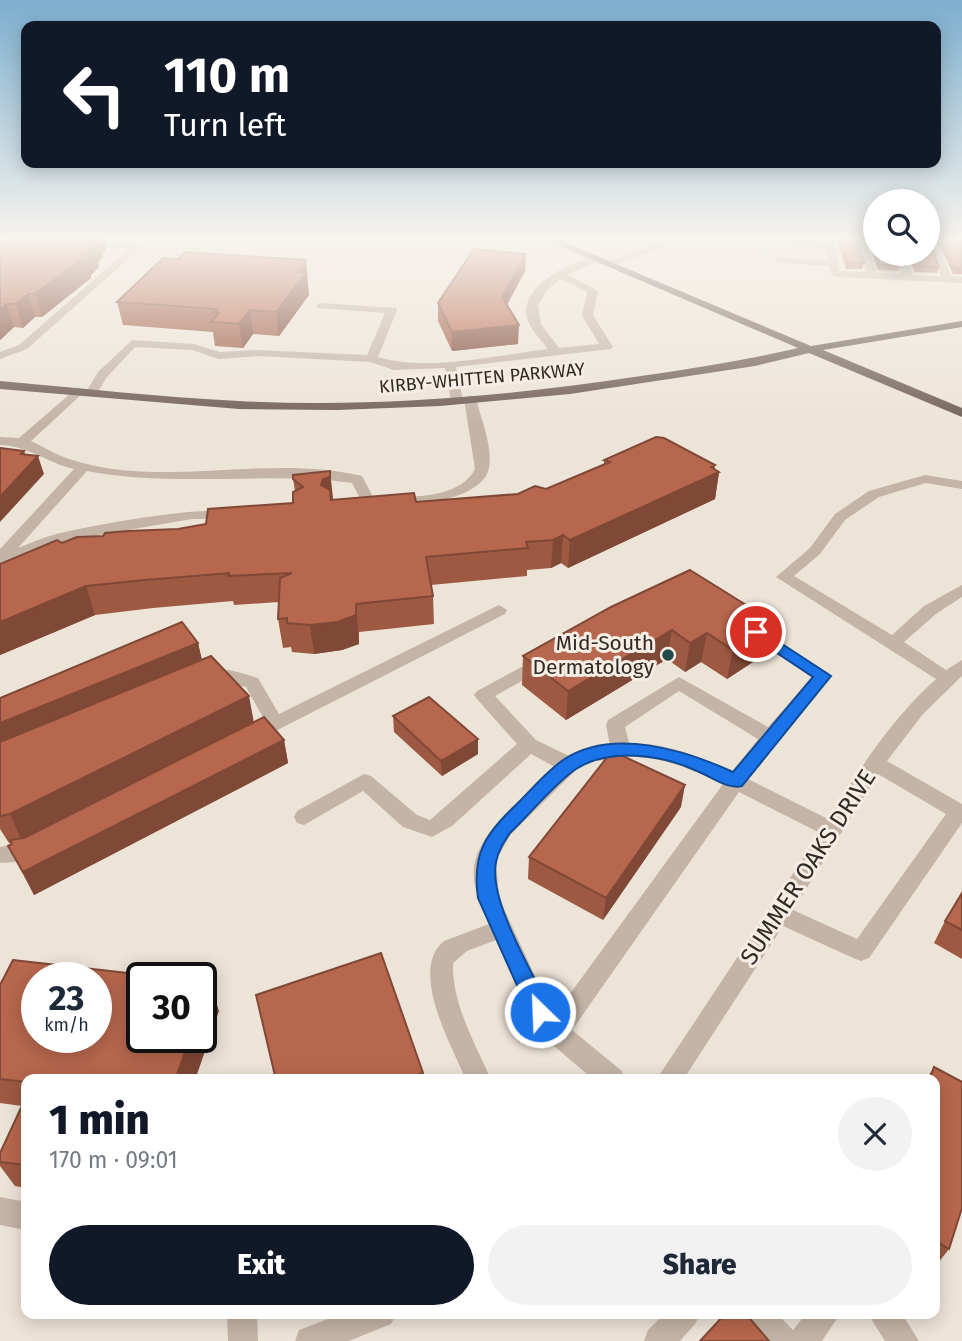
<!DOCTYPE html>
<meta charset="utf-8">
<style>
:root{--surface:#fff;--page:#f2f2f3;--text:#1f2937;--muted:#747a83;--accent:#111827}
body{margin:0;font-family:"Fira Sans",sans-serif;background:var(--page);color:var(--text);height:100vh;display:flex;flex-direction:column;font-size:26px;white-space:nowrap}
*{box-sizing:border-box;margin:0}
p{font-size:23px;color:var(--muted)}
.icon{flex:none;width:38px;height:38px;fill:none;stroke:currentColor;stroke-width:2;stroke-linecap:round;stroke-linejoin:round}
.map{position:relative;flex:1;overflow:hidden}
.details{position:absolute;left:21px;top:1074px;width:919px;height:245px;display:flex;flex-direction:column;background:var(--surface);border-radius:14px;box-shadow:0 4px 18px #0003}
.details>*{flex:none}
.guide{position:absolute;left:21px;top:21px;width:920px;height:147px;border-radius:14px;box-shadow:0 4px 18px #0003;background:#111827;color:#fff;overflow:hidden}
.tools{position:absolute;left:863px;top:189px;display:grid;gap:14px}
.tools a{display:grid;place-items:center;width:77px;height:77px;border-radius:50%;background:var(--surface);box-shadow:0 4px 18px #0003;font-size:35px}
.speed{position:absolute;left:21px;top:962px;display:flex;gap:14px;font-size:35px;font-weight:700;text-align:center}
.speed>*{display:grid;place-content:center;width:91px;height:91px;border-radius:50%;background:var(--surface);box-shadow:0 4px 18px #0003;line-height:1}
.speed small{font-size:18px;font-weight:400}
.speed .limit{border:4px solid #111;border-radius:10px;background:#fff;color:#111}
.pin{position:absolute;display:grid;place-items:center;width:60px;height:60px;color:#fff;margin:-30px;border:4px solid #fff;border-radius:50%;box-shadow:0 2px 7px #0007}
.me{position:absolute;width:77px;margin:-38px;rotate:336deg;stroke-linejoin:round;filter:drop-shadow(0 0 5px #0008)}
.turn{display:flex;align-items:center;gap:24px;height:147px;padding:0 28px;font-size:32px}
.turn .icon{width:91px;height:91px;stroke-width:2.5}
.turn b{display:block;font-size:49px;line-height:60px}
.round{display:grid;place-items:center;flex:none;width:74px;height:74px;border-radius:37px;background:var(--page)}
.headline{display:flex;align-items:center;justify-content:space-between;height:119px;padding:0 28px}
h1{font-size:42px;font-weight:800;line-height:52px;color:var(--accent)}
.action{display:flex;gap:14px;margin-top:auto;padding:14px 28px}
.action a{flex:1;height:80px;border-radius:42px;background:var(--accent);color:#fff;font-size:28px;font-weight:800;line-height:80px;text-align:center}
.action a+a{background:var(--page);color:var(--text)}
.map>svg:first-child{display:block}
</style>
<div class="map">
<svg width="962" height="1341" viewBox="0 0 962 1341">
<rect width="100%" height="100%" fill="#ede4d8"/>
<g fill="none" stroke-linecap="round" stroke-linejoin="round">
<path fill="#c4b4a6" fill-rule="evenodd" d="M 0,237 L 17,240 L 0,243 Z
M 636,237 L 649,237 L 661,243 L 676,237 L 690,237 L 613,266 L 605,266 L 605,262 L 652,246 Z
M 764,237 L 825,242 L 824,237 L 834,237 L 840,271 L 866,272 L 855,237 L 865,237 L 876,273 L 902,274 L 895,254 L 905,254 L 913,275 L 941,276 L 928,244 L 928,237 L 934,237 L 951,276 L 962,277 L 962,283 L 836,277 L 831,274 L 829,266 L 779,263 L 774,260 L 779,257 L 828,260 L 826,248 L 769,244 L 766,243 Z
M 83,238 L 137,244 L 142,247 L 27,349 L 0,359 L 0,352 L 19,345 L 129,249 L 80,243 L 80,239 Z
M 594,256 L 597,257 L 597,261 L 568,275 L 598,291 L 593,315 L 613,347 L 611,349 L 456,367 L 463,400 L 461,403 L 453,403 L 451,400 L 445,368 L 394,370 L 370,362 L 258,356 L 219,359 L 192,350 L 135,347 L 107,377 L 96,395 L 86,392 L 98,372 L 132,340 L 194,344 L 220,352 L 258,350 L 367,355 L 385,313 L 317,308 L 317,304 L 321,303 L 396,308 L 397,310 L 378,357 C 426,372 498,355 548,349 C 541,340 530,329 527,318 C 519,285 570,263 594,256 ZM 561,279 L 587,292 L 582,315 L 599,344 L 559,348 L 541,324 L 538,305 L 548,289 Z
M 78,387 L 84,391 L 82,394 L 31,441 C 44,447 56,455 69,459 C 163,490 267,453 362,476 L 373,497 C 403,497 459,501 475,469 L 464,399 L 470,395 L 476,399 C 481,419 493,447 489,468 C 482,504 391,511 363,504 L 352,483 C 264,471 174,488 87,471 L 18,548 C 33,542 49,535 65,532 C 91,526 222,501 237,515 L 230,519 L 192,519 L 69,540 L 0,564 L 0,549 L 74,469 C 47,463 29,446 0,445 L 0,437 L 19,438 Z
M 925,475 L 962,481 L 962,489 L 926,483 L 879,497 L 845,520 L 820,554 L 794,576 L 892,635 L 924,606 L 962,585 L 962,597 L 936,614 L 904,642 L 946,670 L 962,660 L 962,676 L 923,714 L 887,761 L 962,804 L 962,823 L 869,958 L 861,961 L 853,958 L 783,926 L 683,1080 L 656,1080 L 820,833 L 739,792 L 572,1030 L 622,1071 L 625,1080 L 594,1080 L 547,1040 L 532,1020 L 496,940 L 467,951 L 453,963 C 452,1005 475,1042 491,1080 L 466,1080 C 452,1046 408,970 444,941 L 489,924 C 480,904 470,883 475,861 C 484,827 531,790 555,767 L 531,754 L 452,826 L 432,837 L 403,827 L 363,791 L 304,825 L 297,823 L 294,817 L 297,811 L 364,774 L 371,776 L 417,815 L 430,820 L 517,744 L 477,699 L 474,695 L 477,691 L 542,656 L 548,658 L 551,662 L 548,666 L 495,696 L 536,740 L 569,756 L 585,749 L 610,746 L 606,725 L 608,720 L 679,677 L 768,727 L 812,677 L 747,633 L 745,629 L 753,624 L 832,676 L 748,779 L 828,819 C 860,769 891,719 936,679 L 776,577 L 810,548 L 835,514 L 869,491 ZM 679,691 L 758,739 L 732,772 C 699,756 666,743 629,743 L 625,727 ZM 629,757 C 664,757 692,769 723,784 L 556,1013 L 548,1004 L 499,898 L 496,860 L 511,834 L 576,770 L 589,762 ZM 878,774 L 946,814 L 857,939 L 793,910 Z
M 499,605 L 507,610 L 505,614 L 252,743 L 245,741 L 243,736 L 245,731 L 265,721 L 246,687 L 218,680 L 207,684 L 198,678 C 211,661 241,673 258,678 L 279,714 Z
M 34,840 L 41,842 L 44,848 C 37,863 15,862 0,863 L 0,847 Z
M 0,1197 L 26,1202 L 26,1230 L 0,1225 Z
M 227,1314 L 257,1314 L 258,1341 L 228,1341 Z
M 341,1314 L 396,1314 L 391,1324 L 349,1341 L 295,1341 L 299,1330 Z
M 664,1314 L 700,1314 L 695,1324 L 680,1341 L 644,1341 L 648,1330 Z
M 741,1314 L 777,1314 L 793,1330 L 806,1314 L 840,1314 L 822,1341 L 762,1341 L 746,1324 Z
M 868,1314 L 902,1314 L 919,1341 L 885,1341 Z"/>
<path fill="#716159" fill-rule="evenodd" d="M 539,237 L 552,237 L 811,346 L 962,321 L 962,327 L 823,350 L 962,408 L 962,417 L 809,353 L 755,366 L 570,394 L 440,406 L 337,410 L 239,409 L 0,389 L 0,381 C 79,388 159,397 239,401 C 373,408 509,396 641,376 C 694,368 747,360 798,348 Z"/>
</g>
<path fill="#9d5942" d="M 14,237 L 103,237 L 106,250 L 102,253 L 103,257 L 98,262 L 99,267 L 91,275 L 91,278 L 42,317 L 35,317 L 23,328 L 14,327 L 0,340 L 0,246 Z
M 801,237 L 823,237 L 822,239 Z
M 836,237 L 856,237 L 864,263 L 862,269 L 846,269 Z
M 866,237 L 875,237 L 900,265 L 898,271 L 878,270 Z
M 935,237 L 962,237 L 962,274 L 953,274 Z
M 906,254 L 928,254 L 939,267 L 937,273 L 915,272 Z
M 525,271 L 507,305 L 518,344 L 452,351 L 438,321 L 438,303 Z
M 308,282 L 307,283 L 309,295 L 279,336 L 253,334 L 243,348 L 215,346 L 213,332 L 123,325 L 117,302 Z
M 604,460 L 715,469 L 719,472 L 715,499 L 568,568 L 561,563 L 551,568 L 527,570 L 527,576 L 431,585 L 433,596 L 434,624 L 359,632 L 359,644 L 342,650 L 314,654 L 292,652 L 291,647 L 283,648 L 278,619 L 279,602 L 234,605 L 233,601 L 153,608 L 95,615 L 0,655 L 0,564 L 62,543 L 103,536 L 178,529 L 206,524 L 293,503 L 295,491 L 293,479 L 333,500 L 416,502 L 518,494 L 546,489 L 604,465 Z
M 690,570 L 768,652 L 727,679 L 701,662 L 685,672 L 667,659 L 566,720 L 522,685 L 523,656 Z
M 198,643 L 202,660 L 254,722 L 284,740 L 288,763 L 34,895 L 8,846 L 12,844 L 12,843 L 9,843 L 0,829 L 0,698 Z
M 393,716 L 478,739 L 478,754 L 442,776 L 394,732 Z
M 681,807 L 603,920 L 528,879 L 529,857 Z
M 962,893 L 962,959 L 934,943 L 945,921 Z
M 0,985 L 219,1011 L 26,1080 L 26,1188 L 15,1186 L 0,1166 L 0,1153 L 22,1106 L 0,1103 Z
M 934,1067 L 949,1249 L 935,1267 L 934,1080 L 926,1080 Z"/>
<path fill="#804836" d="M 93,237 L 103,237 L 106,250 L 102,253 L 103,257 L 98,262 L 99,267 L 91,275 L 91,278 L 42,317 L 35,294 L 82,256 L 87,245 Z
M 526,254 L 525,271 L 501,315 L 502,297 Z
M 306,260 L 309,295 L 279,336 L 276,312 L 297,272 Z
M 28,294 L 35,317 L 23,328 L 16,304 Z
M 7,304 L 14,327 L 0,340 L 0,309 Z
M 250,310 L 253,334 L 243,348 L 239,324 Z
M 519,325 L 518,344 L 452,351 L 452,332 Z
M 24,451 L 29,466 L 38,456 L 44,474 L 0,522 L 0,497 L 21,454 Z
M 715,465 L 714,474 L 719,472 L 715,499 L 568,568 L 570,540 Z
M 330,471 L 333,498 L 333,504 L 321,485 L 323,479 Z
M 563,535 L 561,563 L 551,568 L 553,540 Z
M 86,586 L 95,615 L 0,655 L 0,622 Z
M 356,604 L 359,644 L 342,650 L 314,654 L 310,625 Z
M 775,623 L 768,652 L 727,679 L 733,650 Z
M 672,630 L 667,659 L 566,720 L 568,691 Z
M 707,633 L 701,662 L 685,672 L 690,643 Z
M 198,643 L 204,670 L 0,755 L 0,723 Z
M 249,696 L 254,723 L 22,841 L 10,814 Z
M 478,739 L 478,754 L 442,776 L 441,761 Z
M 284,740 L 288,763 L 34,895 L 23,872 Z
M 685,785 L 681,807 L 603,920 L 606,898 Z
M 210,983 L 219,1011 L 195,1080 L 175,1080 L 190,1038 L 201,1038 L 201,1006 Z
M 423,1073 L 424,1080 L 403,1080 Z"/>
<path fill="#b7674d" stroke="#804836" stroke-width="2" fill-rule="evenodd" d="M 14,237 L 95,237 L 87,245 L 94,245 L 82,256 L 86,256 L 35,294 L 28,294 L 16,304 L 7,304 L 0,309 L 0,246 Z
M 840,237 L 856,237 L 864,263 L 848,263 Z
M 870,237 L 875,237 L 875,252 Z
M 940,237 L 962,237 L 962,268 L 955,268 Z
M 928,240 L 939,267 L 916,266 L 910,254 L 928,254 Z
M 474,249 L 526,254 L 502,297 L 519,325 L 452,332 L 438,303 Z
M 185,252 L 306,260 L 297,272 L 306,273 L 276,312 L 250,310 L 239,324 L 211,322 L 219,313 L 214,312 L 217,309 L 117,302 L 163,258 L 178,259 Z
M 876,254 L 896,254 L 900,265 L 879,265 Z
M 656,437 L 664,438 L 715,465 L 711,467 L 719,472 L 570,540 L 563,535 L 553,540 L 526,542 L 528,548 L 426,557 L 433,596 L 356,604 L 356,615 L 338,622 L 310,625 L 287,623 L 287,618 L 278,619 L 280,578 L 292,573 L 228,576 L 229,573 L 145,580 L 86,586 L 0,622 L 0,564 L 57,540 L 62,543 L 77,537 L 103,536 L 105,533 L 128,531 L 178,529 L 206,524 L 208,509 L 293,503 L 293,492 L 303,487 L 293,479 L 293,475 L 330,471 L 330,477 L 323,479 L 321,485 L 330,490 L 331,500 L 414,493 L 416,502 L 518,494 L 535,486 L 546,489 L 610,462 L 604,460 Z
M 0,448 L 24,451 L 21,454 L 38,456 L 0,497 Z
M 690,570 L 775,623 L 733,650 L 707,633 L 690,643 L 672,630 L 568,691 L 523,656 L 611,607 Z
M 182,622 L 198,643 L 0,723 L 0,698 Z
M 211,656 L 249,696 L 10,814 L 0,816 L 0,742 Z
M 429,697 L 478,739 L 441,761 L 393,716 Z
M 264,717 L 284,740 L 23,872 L 8,846 L 12,844 L 10,840 L 24,838 Z
M 612,751 L 685,785 L 606,898 L 529,857 Z
M 962,893 L 962,930 L 945,921 Z
M 381,953 L 423,1073 L 403,1080 L 276,1080 L 256,995 Z
M 13,960 L 172,978 L 142,978 L 142,1038 L 190,1038 L 175,1080 L 26,1080 L 26,1082 L 0,1079 L 0,985 ZM 37,978 L 96,978 L 96,1038 L 37,1038 Z
M 201,982 L 210,983 L 201,1006 Z
M 934,1067 L 962,1082 L 962,1208 L 949,1249 L 934,1240 L 934,1080 L 929,1080 Z
M 26,1097 L 26,1165 L 0,1162 L 0,1153 Z
M 725,1314 L 746,1314 L 769,1341 L 700,1341 Z"/>
<linearGradient id="sky" x2="0" y2="1"><stop stop-color="#7caece"/><stop offset="0.56" stop-color="#f7f3ed"/><stop offset="1" stop-color="#f7f3ed" stop-opacity="0"/></linearGradient>
<rect width="962" height="425" fill="url(#sky)"/>
<path fill="#1a73e8" stroke="#114b97" stroke-width="2" d="M 756,627 L 831,676 L 742,786 C 728,790 710,776 697,771 C 663,755 610,747 576,769 C 554,784 530,814 510,833 C 504,842 498,851 496,862 C 488,901 534,974 551,1012 L 547,1019 L 540,1022 L 532,1019 L 478,898 C 472,854 485,834 516,805 C 531,790 546,772 563,760 C 612,727 685,750 733,772 L 813,677 L 750,635 L 748,632 L 750,628 Z"/>
<circle fill="#214a4d" stroke="#f6eee4" stroke-width="2.5" cx="668" cy="655" r="7"/>
<g text-anchor="middle" dominant-baseline="central" stroke-width="6" stroke-linejoin="round" paint-order="stroke">
<g font-size="18" fill="#312926" stroke="#f6eee4">
<text transform="translate(482 378) rotate(-5)">KIRBY-WHITTEN PARKWAY</text>
</g>
<g font-size="21" fill="#312926" stroke="#f6eee4" text-anchor="end">
<text x="654" y="643">Mid-South<tspan x="654" dy="24">Dermatology</tspan></text>
</g>
<g font-size="24" fill="#312926" stroke="#f6eee4">
<text transform="translate(808 867) rotate(-57)">SUMMER OAKS DRIVE</text>
</g>
</g>
</svg>
<div class="tools">
<a><svg class="icon" aria-label="search" viewBox="0 0 24 24"><circle cx="10" cy="10" r="6"/><path d="M15 15l6 6"/></svg></a>
</div>
<div class="speed"><div>23<small>km/h</small></div><div class="limit">30</div></div>
<div class="pin" style="left:756px;top:632px;background:#d93025"><svg class="icon" aria-label="arrive" viewBox="0 0 24 24"><path d="M6 21V4h12l-3 4 3 4H6"/></svg></div>
<svg class="me" style="left:540px;top:1012px" viewBox="-20 -20 40 40"><circle r="17" fill="#1a73e8" stroke="#fff" stroke-width="3"/><path d="M0-11L8 9 0 5-8 9z" fill="#fff"/></svg>
<div class="guide">
<div class="turn"><svg class="icon" aria-label="left" viewBox="0 0 24 24"><path d="M17 20v-9H6M10 6l-5 5 5 5"/></svg><div><b>110 m</b>Turn left</div></div>
</div>
<section class="details">
<div class="headline"><div><h1>1 min</h1><p>170 m · 09:01</p></div><a class="round"><svg class="icon" aria-label="close" viewBox="0 0 24 24"><path d="M6 6l12 12M18 6L6 18"/></svg></a></div>
<div class="action"><a>Exit</a><a>Share</a></div>
</section>
</div>
